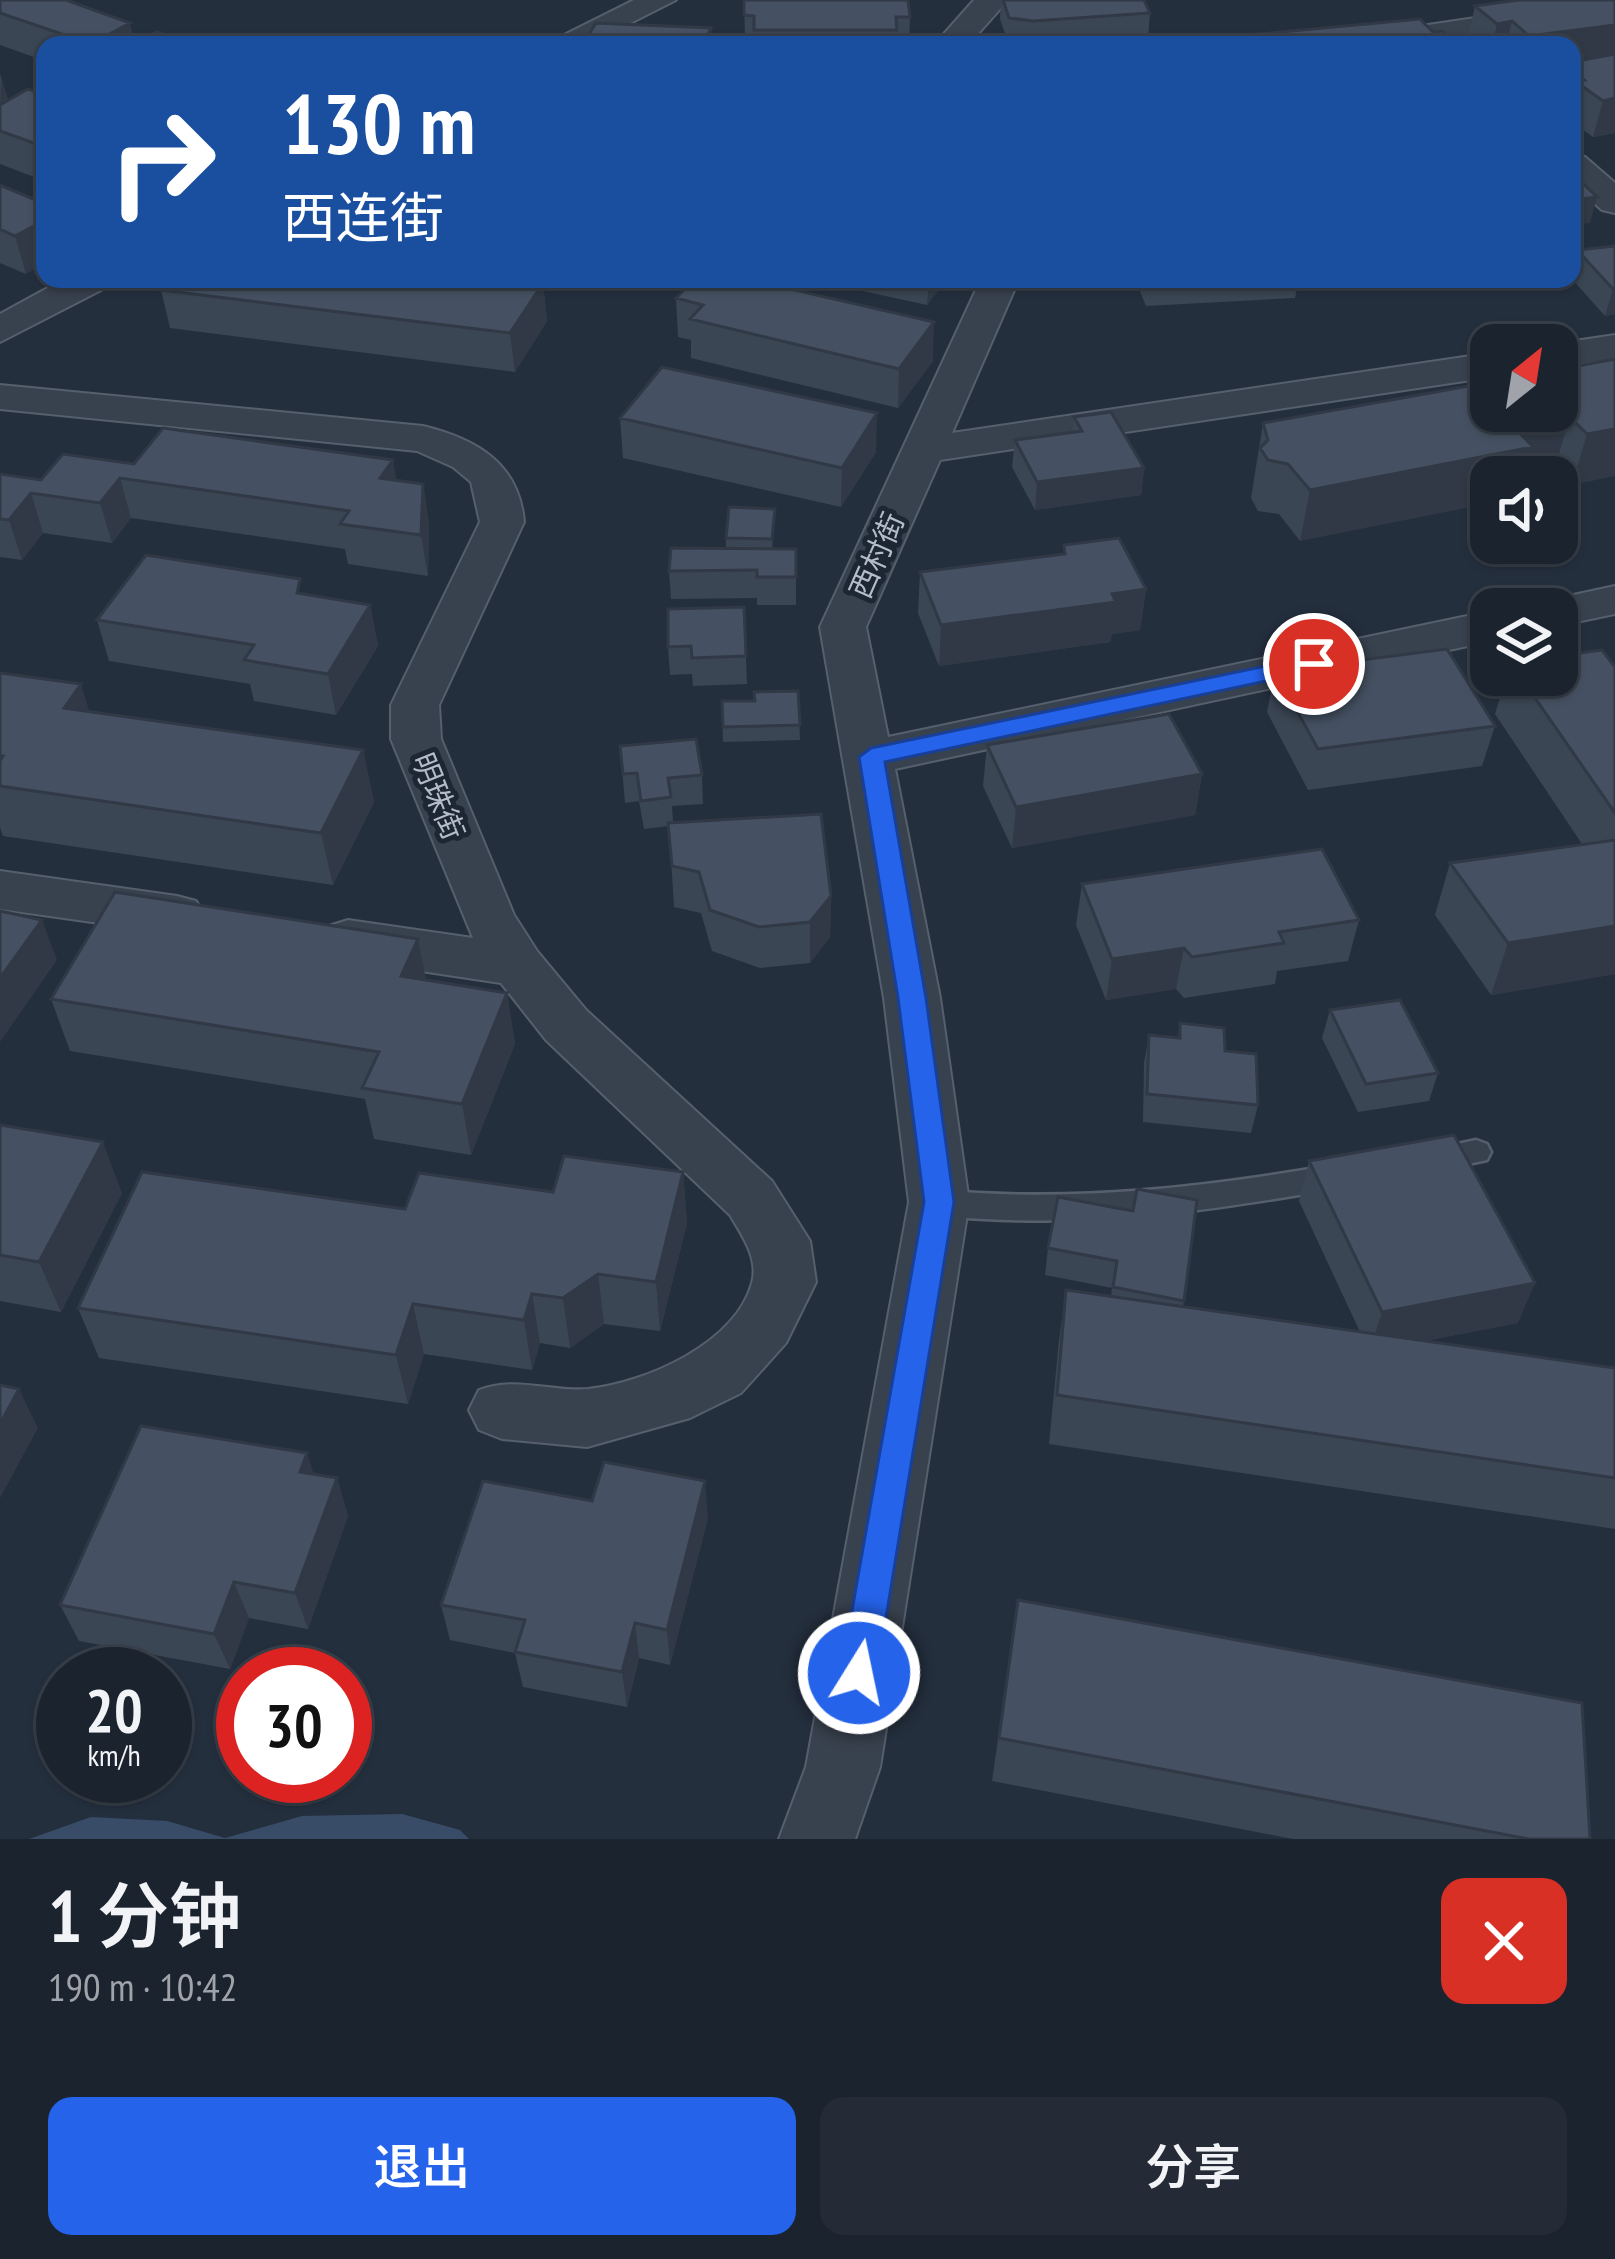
<!DOCTYPE html>
<html lang="zh">
<meta charset="utf-8">
<style>
:root{--surface:#1b232e;--page:#242b36;--text:#f1f3f6;--muted:#a0a4aa;--line:#39404a;--accent:#2563eb}
body{margin:0;font-family:"PT Sans Narrow","Noto Sans SC",sans-serif;background:var(--page);color:var(--text);height:100vh;display:flex;flex-direction:column;font-size:45px;white-space:nowrap}
*{box-sizing:border-box;margin:0}
p{font-size:39px;color:var(--muted)}
.icon{flex:none;width:66px;height:66px;fill:none;stroke:currentColor;stroke-width:2;stroke-linecap:round;stroke-linejoin:round}
.map{position:relative;height:1839px;overflow:hidden}
.drawer{display:flex;flex-direction:column;background:var(--surface);flex:1}
.drawer>*{flex:none}
.banner{position:absolute;left:36px;top:36px;width:1545px;height:252px;border-radius:24px;box-shadow:0 3px 9px #0004,0 0 0 3px var(--line);background:#1a4fa0;color:#fff;overflow:hidden}
.needle{width:78px;rotate:30deg}
.fabs{position:absolute;left:1470px;top:324px;display:grid;gap:24px}
.fabs a{display:grid;place-items:center;width:108px;height:108px;border-radius:24px;background:var(--surface);box-shadow:0 3px 9px #0004,0 0 0 3px var(--line);font-size:60px}
.speed{position:absolute;left:36px;top:1647px;display:flex;gap:24px;font-size:60px;font-weight:700;text-align:center}
.speed>*{display:grid;place-content:center;width:156px;height:156px;border-radius:50%;background:var(--surface);box-shadow:0 3px 9px #0004,0 0 0 3px var(--line);line-height:1}
.speed small{font-size:30px;font-weight:400}
.speed .limit{border:18px solid #d22;background:#fff;color:#111}
.pin{position:absolute;display:grid;place-items:center;width:102px;height:102px;color:#fff;margin:-51px;border:6px solid #fff;border-radius:50%;box-shadow:0 3px 12px #0007}
.me{position:absolute;width:132px;margin:-66px;rotate:10deg;stroke-linejoin:round;filter:drop-shadow(0 0 9px #0008)}
.turn{display:flex;align-items:center;gap:42px;height:252px;padding:0 48px;font-size:54px}
.turn .icon{width:156px;height:156px;stroke-width:2.5}
.turn b{display:block;font-size:84px;line-height:102px}
.round{display:grid;place-items:center;flex:none;width:126px;height:126px;border-radius:24px;background:var(--page)}
.summary{display:flex;align-items:center;justify-content:space-between;height:204px;padding:0 48px}
h1{font-size:72px;font-weight:600;line-height:90px}
.primary-button{display:flex;gap:24px;margin-top:auto;padding:24px 48px}
.primary-button a{flex:1;height:138px;border-radius:24px;background:var(--accent);color:#fff;font-size:48px;font-weight:600;line-height:138px;text-align:center}
.primary-button a+a{background:var(--page);color:var(--text)}
.map>svg:first-child{display:block}
</style>
<div class="map">
<svg width="1615" height="1839" viewBox="0 0 1615 1839">
<rect width="100%" height="100%" fill="#242f3e"/>
<path fill="#394c67" d="M 402,1814 L 460,1830 L 469,1839 L 29,1839 L 91,1817 L 167,1821 L 225,1838 L 302,1816 Z"/>
<g fill="none" stroke-linecap="round" stroke-linejoin="round">
<g stroke="#565f6c" stroke-width="5">
<path id="lane" d="M 1476,1140 L 1487,1144 L 1491,1152 L 1487,1160 L 1431,1172 L 1420,1168 L 1416,1160 L 1420,1152 Z
M 1340,1164 L 1351,1167 L 1355,1176 L 1351,1185 L 1340,1188 C 1231,1207 1121,1224 1010,1220 C 984,1219 954,1219 928,1211 L 924,1202 L 928,1193 L 939,1190 C 1075,1203 1206,1187 1340,1164 Z"/>
</g>
<g stroke="#565f6c" stroke-width="4">
<path id="street" d="M 634,0 L 676,0 L 587,45 L 544,45 Z
M 974,0 L 1008,0 L 968,45 L 934,45 Z
M 1597,0 L 1615,0 L 1615,17 L 1426,45 L 1344,45 L 1360,35 Z
M 1572,154 L 1585,157 L 1615,183 L 1615,213 L 1602,210 L 1572,184 Z
M 64,279 L 112,279 L 107,287 L 0,342 L 0,314 Z
M 981,279 L 1019,279 L 952,433 L 1491,353 L 1491,377 L 940,460 L 866,627 L 888,737 L 1491,611 L 1491,641 L 895,769 L 940,998 L 969,1202 L 880,1767 L 855,1839 L 779,1839 L 806,1767 L 909,1202 L 884,998 L 820,627 Z
M 1615,335 L 1615,359 L 1557,367 L 1557,345 L 1548,345 Z
M 0,385 L 423,426 C 476,439 519,463 524,522 L 439,705 L 441,739 L 514,915 L 537,951 L 586,1010 L 772,1181 L 810,1241 L 816,1282 L 786,1343 L 741,1393 L 690,1418 L 587,1447 L 502,1439 L 479,1430 L 469,1410 L 479,1390 C 516,1376 550,1392 588,1389 C 645,1383 735,1344 752,1283 C 759,1259 742,1235 730,1215 L 546,1040 L 501,983 L 348,960 L 329,954 L 321,940 L 329,926 L 348,920 L 473,938 L 391,739 L 391,705 L 480,522 L 471,482 L 453,467 L 417,451 L 0,409 Z
M 1615,586 L 1615,614 L 1557,626 L 1557,609 L 1536,609 L 1541,602 Z
M 0,871 L 177,896 L 196,901 L 204,915 L 196,929 L 177,934 L 0,909 Z"/>
</g>
<use href="#lane" fill="#38414e" fill-rule="evenodd"/>
<use href="#street" fill="#38414e" fill-rule="evenodd"/>
</g>
<path fill="#3b4654" d="M 0,0 L 135,44 L 196,45 L 45,45 L 45,61 L 0,45 Z
M 744,0 L 910,17 L 909,42 L 897,42 L 897,45 L 754,45 L 754,40 L 745,39 Z
M 1001,0 L 1144,0 L 1150,13 L 1148,38 L 1043,45 L 1008,42 L 1000,19 Z
M 1615,0 L 1615,133 L 1593,137 L 1572,122 L 1572,45 L 1472,45 L 1467,41 L 1475,6 Z
M 0,74 L 8,100 L 45,95 L 45,181 L 0,164 Z
M 0,185 L 45,204 L 26,274 L 0,263 Z
M 1615,246 L 1615,314 L 1605,316 L 1572,279 L 1572,267 L 1577,250 Z
M 539,279 L 572,279 L 570,283 Z
M 807,279 L 947,279 L 927,305 Z
M 1135,279 L 1299,279 L 1295,298 L 1146,306 Z
M 543,283 L 547,321 L 515,372 L 170,328 L 161,290 Z
M 676,298 L 933,361 L 898,408 L 691,358 L 691,340 L 678,337 Z
M 1615,359 L 1572,485 L 1555,467 L 1526,473 L 1300,541 L 1279,514 L 1258,511 L 1251,498 L 1263,423 Z
M 1074,417 L 1144,468 L 1141,495 L 1035,510 L 1012,467 L 1015,440 L 1072,432 Z
M 620,418 L 876,452 L 841,507 L 623,458 Z
M 393,460 L 396,481 L 423,484 L 429,524 L 428,576 L 348,564 L 345,549 L 131,518 L 112,543 L 43,533 L 22,560 L 0,557 L 0,474 L 41,480 L 134,464 Z
M 775,509 L 772,549 L 796,549 L 796,605 L 757,605 L 757,598 L 671,599 L 669,571 L 726,549 L 726,538 Z
M 1064,545 L 1146,589 L 1140,630 L 1112,634 L 1110,642 L 939,666 L 918,613 L 920,572 L 1064,554 Z
M 303,594 L 370,605 L 378,646 L 336,715 L 254,701 L 250,684 L 109,661 L 97,620 Z
M 744,607 L 747,684 L 693,686 L 692,674 L 670,675 L 668,647 Z
M 1615,667 L 1615,974 L 1491,995 L 1435,915 L 1450,863 L 1582,844 L 1495,714 L 1507,675 L 1557,675 Z
M 1275,671 L 1495,726 L 1482,766 L 1308,790 L 1267,712 Z
M 0,673 L 89,711 L 363,750 L 374,802 L 333,885 L 3,836 L 0,827 Z
M 798,691 L 800,740 L 723,742 L 722,701 L 755,701 Z
M 987,745 L 1202,774 L 1195,815 L 1012,848 L 983,786 Z
M 620,746 L 702,775 L 703,804 L 672,806 L 673,822 L 831,896 L 830,937 L 810,963 L 760,968 L 712,951 L 701,913 L 674,907 L 669,826 L 644,829 L 639,801 L 625,803 Z
M 1082,884 L 1359,920 L 1348,961 L 1277,971 L 1275,984 L 1184,998 L 1176,989 L 1106,1000 L 1076,925 Z
M 418,939 L 426,980 L 507,993 L 515,1044 L 471,1155 L 374,1139 L 365,1099 L 70,1051 L 51,999 Z
M 1330,1010 L 1438,1073 L 1429,1101 L 1358,1112 L 1322,1038 Z
M 1180,1023 L 1225,1051 L 1258,1105 L 1251,1133 L 1143,1122 L 1144,1063 L 1149,1035 L 1178,1038 Z
M 0,1125 L 122,1193 L 61,1312 L 0,1301 Z
M 1309,1161 L 1518,1323 L 1424,1341 L 1615,1368 L 1615,1529 L 1049,1444 L 1059,1340 L 1066,1290 L 1111,1297 L 1112,1288 L 1045,1275 L 1048,1248 L 1133,1211 L 1197,1200 L 1183,1307 L 1360,1332 L 1299,1201 Z
M 683,1172 L 687,1223 L 660,1331 L 604,1324 L 570,1348 L 540,1343 L 532,1370 L 424,1354 L 408,1404 L 99,1358 L 78,1308 L 405,1209 L 553,1192 Z
M 307,1453 L 313,1474 L 337,1478 L 348,1516 L 308,1629 L 249,1618 L 230,1669 L 79,1641 L 60,1605 Z
M 592,1501 L 708,1518 L 670,1665 L 639,1658 L 627,1707 L 523,1687 L 515,1653 L 450,1640 L 441,1605 Z
M 1018,1600 L 1590,1839 L 1293,1839 L 992,1781 Z"/>
<path fill="#303945" d="M 1512,21 L 1506,45 L 1492,45 L 1497,24 Z
M 130,23 L 135,45 L 91,45 L 91,44 Z
M 1615,25 L 1615,59 L 1572,65 L 1572,45 L 1527,45 L 1529,36 Z
M 711,28 L 712,45 L 702,45 Z
M 1,75 L 10,111 L 0,116 Z
M 1615,98 L 1615,133 L 1593,137 L 1603,101 Z
M 1597,197 L 1590,223 L 1572,225 L 1572,200 Z
M 45,220 L 45,263 L 26,274 L 15,236 Z
M 929,279 L 947,279 L 927,305 Z
M 543,283 L 547,321 L 515,372 L 510,333 Z
M 1613,289 L 1615,289 L 1615,314 L 1605,316 Z
M 934,322 L 933,361 L 898,408 L 899,369 Z
M 877,413 L 876,452 L 841,507 L 842,468 Z
M 1570,417 L 1555,467 L 1526,473 L 1525,477 L 1491,477 L 1491,503 L 1300,541 L 1310,490 L 1514,427 Z
M 1615,429 L 1615,476 L 1572,485 L 1587,434 Z
M 393,460 L 399,499 L 380,478 Z
M 1144,468 L 1141,495 L 1035,510 L 1037,482 Z
M 120,478 L 131,518 L 112,543 L 100,503 Z
M 423,484 L 429,524 L 428,576 L 421,535 Z
M 31,493 L 43,533 L 22,560 L 9,520 Z
M 1146,589 L 1140,630 L 1112,634 L 1110,642 L 939,666 L 941,625 Z
M 370,605 L 378,646 L 336,715 L 328,674 Z
M 81,684 L 97,736 L 64,708 Z
M 363,750 L 374,802 L 333,885 L 321,833 Z
M 1202,774 L 1195,815 L 1012,848 L 1016,807 Z
M 831,896 L 830,937 L 810,963 L 810,922 Z
M 42,920 L 57,960 L 0,1042 L 0,978 Z
M 1615,926 L 1615,974 L 1491,995 L 1508,943 Z
M 418,939 L 428,991 L 401,976 Z
M 1184,948 L 1176,989 L 1106,1000 L 1112,959 Z
M 507,993 L 515,1044 L 471,1155 L 462,1104 Z
M 103,1142 L 122,1193 L 61,1312 L 39,1262 Z
M 683,1172 L 687,1223 L 660,1331 L 656,1282 Z
M 598,1274 L 604,1324 L 570,1348 L 563,1298 Z
M 1535,1283 L 1518,1323 L 1369,1351 L 1382,1312 Z
M 532,1294 L 540,1343 L 532,1370 L 524,1320 Z
M 413,1304 L 424,1354 L 408,1404 L 396,1355 Z
M 19,1389 L 38,1428 L 0,1498 L 0,1424 Z
M 307,1453 L 319,1491 L 300,1472 Z
M 337,1478 L 348,1516 L 308,1629 L 295,1593 Z
M 705,1481 L 708,1518 L 670,1665 L 667,1630 Z
M 234,1582 L 249,1618 L 230,1669 L 214,1634 Z
M 635,1623 L 639,1658 L 627,1707 L 622,1672 Z"/>
<path fill="#455162" stroke="#303945" stroke-width="3" d="M 0,0 L 66,0 L 130,23 L 91,44 L 0,13 Z
M 744,0 L 908,0 L 910,17 L 896,17 L 897,30 L 754,30 L 754,16 L 744,15 Z
M 1003,0 L 1144,0 L 1150,13 L 1033,21 L 1009,18 Z
M 1519,0 L 1615,0 L 1615,25 L 1529,36 L 1512,21 L 1497,24 L 1475,6 Z
M 1420,19 L 1433,32 L 1442,31 L 1456,45 L 1210,45 L 1206,39 Z
M 596,23 L 711,28 L 702,45 L 582,45 Z
M 157,32 L 196,45 L 133,45 Z
M 1615,54 L 1615,98 L 1603,101 L 1575,81 L 1584,80 L 1572,71 L 1572,62 Z
M 28,89 L 45,95 L 45,147 L 0,131 L 0,105 Z
M 1572,173 L 1597,197 L 1572,200 Z
M 0,185 L 45,204 L 45,220 L 15,236 L 0,229 Z
M 1615,246 L 1615,289 L 1613,289 L 1577,250 Z
M 170,279 L 501,279 L 543,283 L 510,333 L 161,290 Z
M 695,279 L 747,279 L 934,322 L 899,369 L 690,319 L 703,305 L 676,298 Z
M 1615,359 L 1615,429 L 1587,434 L 1570,417 L 1514,427 L 1533,447 L 1310,490 L 1288,464 L 1268,460 L 1260,448 L 1268,440 L 1263,423 L 1491,382 L 1491,411 L 1557,411 L 1557,370 Z
M 662,367 L 877,413 L 842,468 L 620,418 Z
M 1111,412 L 1144,468 L 1037,482 L 1015,440 L 1082,431 L 1074,417 Z
M 163,428 L 393,460 L 380,478 L 423,484 L 421,535 L 340,524 L 349,511 L 120,478 L 100,503 L 31,493 L 9,520 L 0,519 L 0,474 L 41,480 L 63,454 L 134,464 Z
M 729,507 L 775,509 L 772,539 L 726,538 Z
M 1119,538 L 1146,589 L 1112,594 L 1116,602 L 941,625 L 920,572 L 1065,554 L 1064,545 Z
M 671,548 L 796,549 L 796,577 L 757,577 L 757,570 L 669,571 Z
M 146,555 L 300,579 L 297,593 L 370,605 L 328,674 L 244,660 L 254,645 L 97,620 Z
M 744,607 L 746,656 L 692,658 L 691,646 L 668,647 L 668,609 Z
M 1447,649 L 1495,726 L 1318,749 L 1275,671 Z
M 1602,650 L 1615,667 L 1615,813 L 1519,675 L 1557,675 L 1557,656 Z
M 0,673 L 81,684 L 64,708 L 363,750 L 321,833 L 0,786 L 0,761 L 3,756 L 0,756 Z
M 798,691 L 800,725 L 723,727 L 722,701 L 755,701 L 754,692 Z
M 1169,714 L 1202,774 L 1016,807 L 987,745 Z
M 696,739 L 702,775 L 668,778 L 671,797 L 641,801 L 637,773 L 623,774 L 620,746 Z
M 821,814 L 831,896 L 810,922 L 759,927 L 710,910 L 699,872 L 672,866 L 668,823 Z
M 1615,840 L 1615,926 L 1508,943 L 1450,863 Z
M 1322,849 L 1359,920 L 1279,932 L 1284,943 L 1192,957 L 1184,948 L 1112,959 L 1082,884 Z
M 115,892 L 418,939 L 401,976 L 507,993 L 462,1104 L 362,1088 L 379,1052 L 51,999 Z
M 0,911 L 42,920 L 0,978 Z
M 1400,1000 L 1438,1073 L 1366,1084 L 1330,1010 Z
M 1180,1023 L 1224,1028 L 1225,1051 L 1256,1054 L 1258,1105 L 1147,1094 L 1149,1035 L 1180,1038 Z
M 0,1125 L 103,1142 L 39,1262 L 0,1255 Z
M 1454,1135 L 1535,1283 L 1382,1312 L 1309,1161 Z
M 564,1156 L 683,1172 L 656,1282 L 598,1274 L 563,1298 L 532,1294 L 524,1320 L 413,1304 L 396,1355 L 78,1308 L 142,1172 L 405,1209 L 419,1173 L 553,1192 Z
M 1137,1189 L 1197,1200 L 1184,1301 L 1113,1287 L 1117,1261 L 1048,1248 L 1058,1197 L 1133,1211 Z
M 1066,1290 L 1615,1368 L 1615,1478 L 1057,1395 Z
M 0,1385 L 19,1389 L 0,1424 Z
M 141,1426 L 307,1453 L 300,1472 L 337,1478 L 295,1593 L 234,1582 L 214,1634 L 60,1605 Z
M 604,1462 L 705,1481 L 667,1630 L 635,1623 L 622,1672 L 515,1652 L 525,1620 L 441,1605 L 483,1481 L 592,1501 Z
M 1018,1600 L 1582,1703 L 1590,1839 L 1529,1839 L 999,1738 Z"/>
<path fill="#2563eb" stroke="#184099" stroke-width="3" d="M 1314,656 L 1323,658 L 1323,669 L 885,762 L 926,998 L 954,1202 L 877,1673 L 872,1685 L 859,1691 L 846,1685 L 841,1673 L 924,1202 L 898,998 L 859,757 L 871,748 Z"/>
<g text-anchor="middle" dominant-baseline="central" stroke-width="10" stroke-linejoin="round" paint-order="stroke">
<g font-size="30" fill="#b4bcc9" stroke="#1d2633">
<text transform="translate(876 555) rotate(-66)">西村街</text>
<text transform="translate(439 796) rotate(68)">明珠街</text>
</g>
</g>
</svg>
<div class="fabs">
<a><svg class="needle" viewBox="-14 -14 28 28"><path d="M0-13l5 13h-10z" fill="#e53935"/><path d="M0 13l5-13h-10z" fill="#a0a4aa"/></svg></a>
<a><svg class="icon" aria-label="sound" viewBox="0 0 24 24"><path d="M4 9h4l5-4v14l-5-4H4zM17 9q2 3 0 6"/></svg></a>
<a><svg class="icon" aria-label="layers" viewBox="0 0 24 24"><path d="M12 4l9 5-9 5-9-5zM3 14l9 5 9-5"/></svg></a>
</div>
<div class="speed"><div>20<small>km/h</small></div><div class="limit">30</div></div>
<div class="pin" style="left:1314px;top:664px;background:#d93025"><svg class="icon" aria-label="arrive" viewBox="0 0 24 24"><path d="M6 21V4h12l-3 4 3 4H6"/></svg></div>
<svg class="me" style="left:859px;top:1673px" viewBox="-20 -20 40 40"><circle r="17" fill="#2563eb" stroke="#fff" stroke-width="3"/><path d="M0-11L8 9 0 5-8 9z" fill="#fff"/></svg>
<div class="banner">
<div class="turn"><svg class="icon" aria-label="right" viewBox="0 0 24 24"><path d="M7 20v-9h11M14 6l5 5-5 5"/></svg><div><b>130 m</b>西连街</div></div>
</div>
</div>
<section class="drawer">
<div class="summary"><div><h1>1 分钟</h1><p>190 m · 10:42</p></div><a class="round" style="background:#d93025;color:#fff"><svg class="icon" aria-label="close" viewBox="0 0 24 24"><path d="M6 6l12 12M18 6L6 18"/></svg></a></div>
<div class="primary-button"><a>退出</a><a>分享</a></div>
</section>
